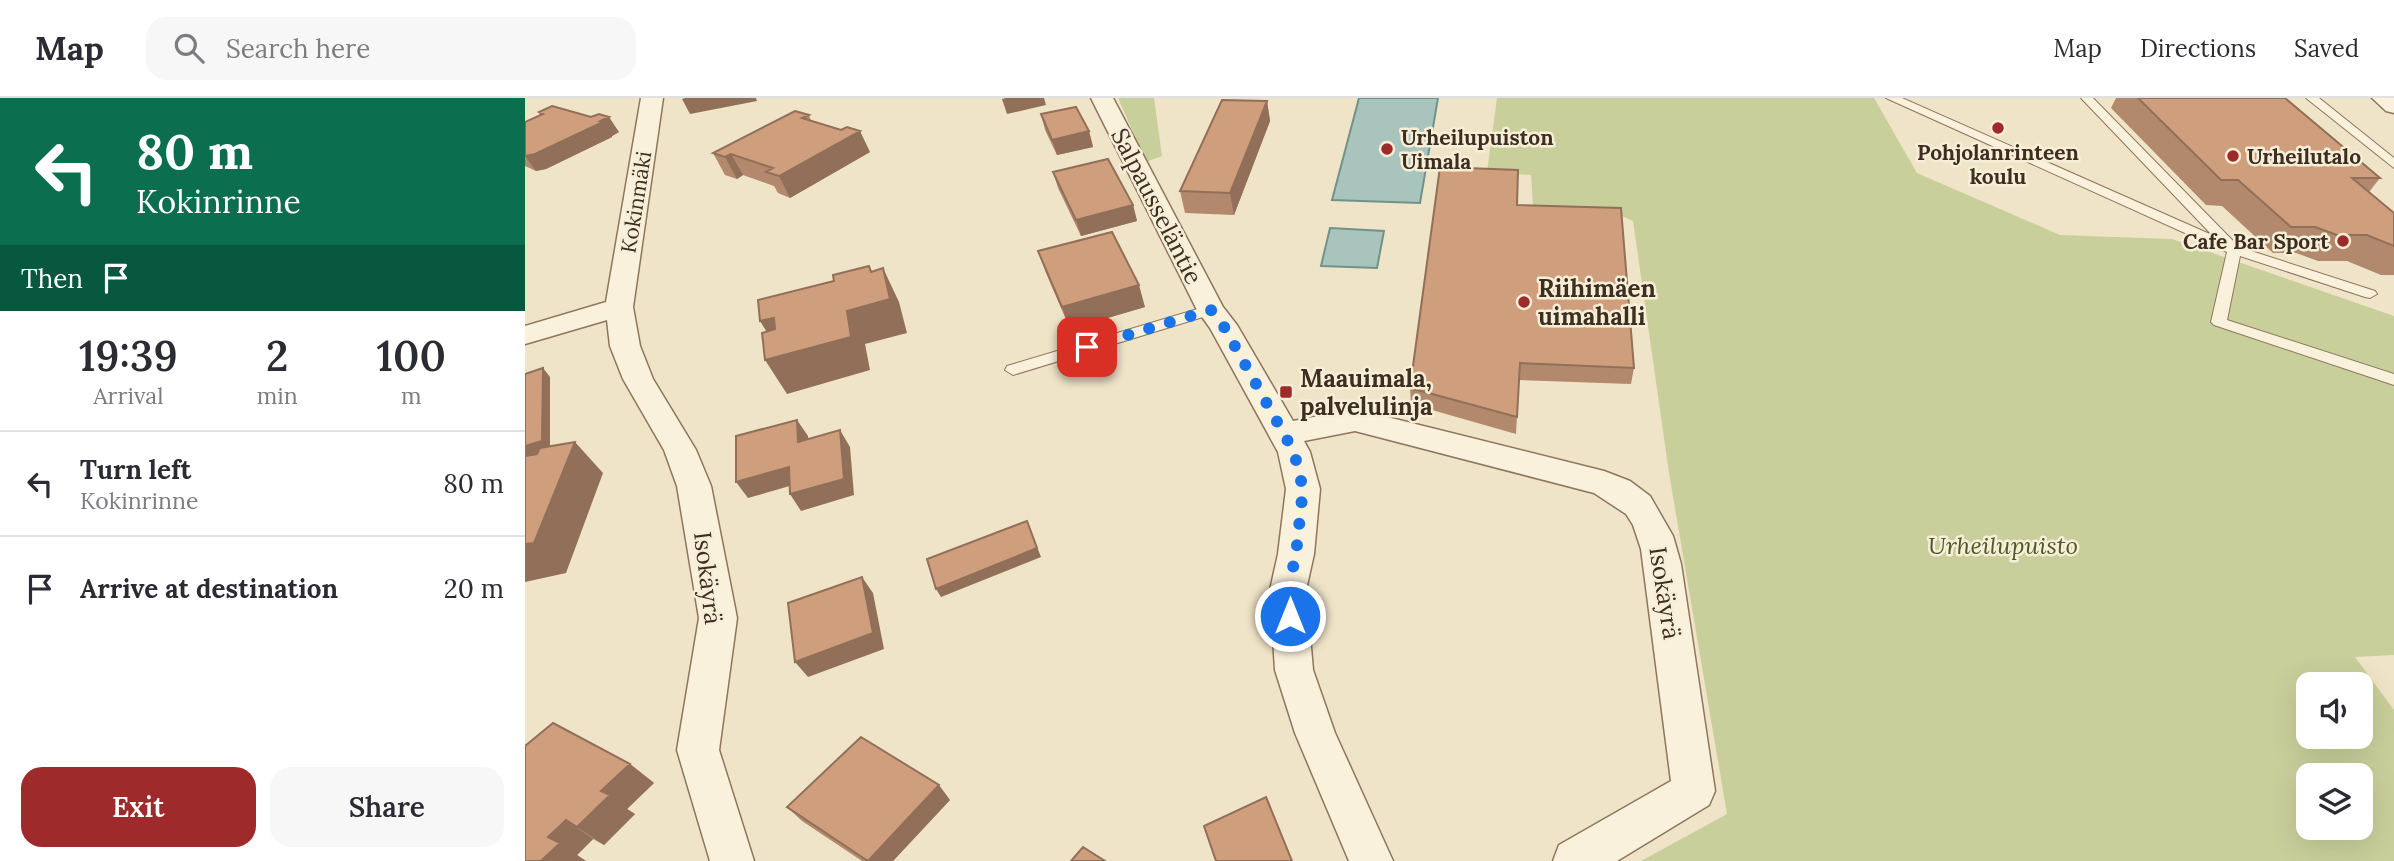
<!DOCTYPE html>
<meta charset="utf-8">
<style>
:root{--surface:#fff;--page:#f7f7f7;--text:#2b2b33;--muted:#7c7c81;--line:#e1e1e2;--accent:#9e2a2b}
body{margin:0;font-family:Lora,serif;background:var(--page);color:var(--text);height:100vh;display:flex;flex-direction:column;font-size:26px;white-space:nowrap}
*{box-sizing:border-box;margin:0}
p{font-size:23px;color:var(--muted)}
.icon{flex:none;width:38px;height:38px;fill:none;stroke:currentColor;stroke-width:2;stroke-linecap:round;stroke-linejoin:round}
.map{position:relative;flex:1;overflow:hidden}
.details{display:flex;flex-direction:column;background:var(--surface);width:525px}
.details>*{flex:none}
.guide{background:#0b6e4f;color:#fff;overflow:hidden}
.controls{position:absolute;left:1771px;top:574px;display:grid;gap:14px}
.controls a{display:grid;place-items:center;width:77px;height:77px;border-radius:14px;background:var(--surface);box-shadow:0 7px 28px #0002;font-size:35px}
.pin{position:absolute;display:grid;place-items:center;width:60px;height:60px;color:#fff;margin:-30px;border-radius:14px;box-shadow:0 4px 10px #0006}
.me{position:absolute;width:77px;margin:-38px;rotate:0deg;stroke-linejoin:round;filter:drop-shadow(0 0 5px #0008)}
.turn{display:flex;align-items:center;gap:24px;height:147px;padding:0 21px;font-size:32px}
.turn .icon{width:91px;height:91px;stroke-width:2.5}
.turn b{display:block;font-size:49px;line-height:60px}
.then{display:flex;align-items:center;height:66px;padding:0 21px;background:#0003;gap:14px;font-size:26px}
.eta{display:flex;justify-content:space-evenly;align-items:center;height:119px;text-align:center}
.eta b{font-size:42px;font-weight:600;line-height:49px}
.primary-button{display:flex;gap:14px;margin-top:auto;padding:14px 21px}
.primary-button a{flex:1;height:80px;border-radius:21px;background:var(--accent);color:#fff;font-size:28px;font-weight:600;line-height:80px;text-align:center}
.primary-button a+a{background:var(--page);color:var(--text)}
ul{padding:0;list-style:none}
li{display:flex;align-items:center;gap:21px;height:105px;padding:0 21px;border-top:2px solid var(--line)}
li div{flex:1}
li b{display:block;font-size:26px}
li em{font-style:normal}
header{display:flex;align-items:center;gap:42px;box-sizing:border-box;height:98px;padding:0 35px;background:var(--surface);border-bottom:2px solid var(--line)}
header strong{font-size:33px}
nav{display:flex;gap:38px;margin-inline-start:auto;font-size:24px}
.search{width:490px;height:63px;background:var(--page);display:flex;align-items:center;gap:18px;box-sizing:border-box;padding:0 24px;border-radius:21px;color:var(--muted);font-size:26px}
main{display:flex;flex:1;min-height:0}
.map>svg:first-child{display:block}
</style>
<header>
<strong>Map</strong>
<div class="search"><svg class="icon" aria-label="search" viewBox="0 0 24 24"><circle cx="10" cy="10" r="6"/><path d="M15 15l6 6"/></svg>Search here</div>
<nav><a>Map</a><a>Directions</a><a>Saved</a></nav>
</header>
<main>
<section class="details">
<div class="guide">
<div class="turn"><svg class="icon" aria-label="left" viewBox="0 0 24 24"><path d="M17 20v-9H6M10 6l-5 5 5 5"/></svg><div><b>80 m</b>Kokinrinne</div></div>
<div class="then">Then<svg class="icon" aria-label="arrive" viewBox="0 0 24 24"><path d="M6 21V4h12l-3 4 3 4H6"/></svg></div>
</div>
<div class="eta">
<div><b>19:39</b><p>Arrival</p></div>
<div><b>2</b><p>min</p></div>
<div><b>100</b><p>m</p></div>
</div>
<ul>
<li><svg class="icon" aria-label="left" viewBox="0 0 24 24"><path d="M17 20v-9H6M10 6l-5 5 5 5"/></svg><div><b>Turn left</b><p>Kokinrinne</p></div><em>80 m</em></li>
<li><svg class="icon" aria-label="arrive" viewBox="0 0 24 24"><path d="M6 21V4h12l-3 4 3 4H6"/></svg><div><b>Arrive at destination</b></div><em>20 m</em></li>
</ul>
<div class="primary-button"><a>Exit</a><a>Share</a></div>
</section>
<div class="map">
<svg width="1869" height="763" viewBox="0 0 1869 763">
<rect width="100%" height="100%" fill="#f0e4c8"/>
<path fill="#c9cf9b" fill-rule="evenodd" d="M 593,0 L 629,0 L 637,58 L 621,64 Z
M 972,0 L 1349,0 L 1392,75 L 1535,137 L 1647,141 L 1869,218 L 1869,557 L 1830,559 L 1869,612 L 1869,763 L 1116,763 L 1202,716 L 1144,375 L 1108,123 L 1084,112 L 1008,108 L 1006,77 L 962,74 ZM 1783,586 L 1836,586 L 1836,639 L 1783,639 ZM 1783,677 L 1836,677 L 1836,730 L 1783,730 Z"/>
<path fill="#a9c4bc" stroke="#6f938a" stroke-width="2" d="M 834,0 L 913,0 L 895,105 L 807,102 Z
M 805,130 L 859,133 L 852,170 L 796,168 Z"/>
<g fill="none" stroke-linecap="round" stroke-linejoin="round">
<g stroke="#8d765c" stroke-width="2">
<path id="service" d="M 1361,0 L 1377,0 L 1687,137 L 1556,0 L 1568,0 L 1714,149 L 1850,193 L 1852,196 L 1845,200 L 1840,199 L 1715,158 L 1702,222 L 1869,276 L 1869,287 L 1689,227 L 1686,224 L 1702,154 Z
M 1781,0 L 1794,0 L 1869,60 L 1869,70 Z
M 686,207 L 693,212 L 691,215 L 488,277 L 480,272 L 482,268 Z"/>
</g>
<g stroke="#8d765c" stroke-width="3">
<path id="minor" d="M 116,0 L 138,0 L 108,209 L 115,248 L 128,281 L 171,352 L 186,388 L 212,520 L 194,652 L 229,763 L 185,763 L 152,652 L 174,520 L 152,388 L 139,352 L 98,281 L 85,248 L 82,222 L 0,246 L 0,228 L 81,204 Z
M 566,0 L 588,0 L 698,209 L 712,227 L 768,323 L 830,311 L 1079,373 L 1105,383 L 1125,398 L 1148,438 L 1156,466 L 1190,693 L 1184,707 L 1092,763 L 1028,763 L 1034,747 L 1146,683 L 1116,451 L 1108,427 L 1101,416 L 1069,395 L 830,333 L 779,343 L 785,354 L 795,391 L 789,456 L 781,492 L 788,572 L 810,635 L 868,763 L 824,763 L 770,635 L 750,572 L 745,492 L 753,456 L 761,391 L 753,354 L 685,230 L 672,212 Z
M 1847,0 L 1869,0 L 1869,15 L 1861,13 Z"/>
</g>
<use href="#service" fill="#faf1dc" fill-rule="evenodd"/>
<use href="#minor" fill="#faf1dc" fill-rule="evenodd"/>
</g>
<path fill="#b2896c" d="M 1591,0 L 1760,0 L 1855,80 L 1844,94 L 1869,115 L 1869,177 L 1856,177 L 1822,163 L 1793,163 L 1771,155 L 1748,155 L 1697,108 L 1681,107 L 1586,10 Z
M 742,3 L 745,23 L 709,117 L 660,115 L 655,93 Z
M 14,14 L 94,34 L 87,38 L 87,39 L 21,71 L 11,73 L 0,68 L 0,24 L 15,17 Z
M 516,16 L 564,33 L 568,49 L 532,57 L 520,32 Z
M 284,17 L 286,23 L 345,54 L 265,100 L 253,95 L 249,88 L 218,77 L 212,81 L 200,77 L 188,55 Z
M 528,74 L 608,107 L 612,123 L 556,138 L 533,90 Z
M 992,107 L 1109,270 L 1106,286 L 994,282 L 991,336 L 886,306 L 885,290 Z
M 513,153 L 620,209 L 545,231 L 521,175 Z
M 105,666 L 129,685 L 102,711 L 110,716 L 79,747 L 68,741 L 52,757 L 61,763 L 0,763 Z
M 425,702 L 368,763 L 337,763 L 277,723 L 262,709 Z"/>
<path fill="#916f58" d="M 160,0 L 231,0 L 232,3 L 165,16 L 157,1 Z
M 481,0 L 519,0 L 521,7 L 482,16 L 477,1 Z
M 742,3 L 745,23 L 709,117 L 705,95 Z
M 84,19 L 94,34 L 87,38 L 87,39 L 21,71 L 11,73 L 0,58 Z
M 335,33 L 345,54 L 265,100 L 254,78 Z
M 564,33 L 568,49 L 532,57 L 527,42 Z
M 206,56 L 218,77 L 212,81 L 200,59 Z
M 608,107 L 612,123 L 556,138 L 551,122 Z
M 344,168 L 361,202 L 358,170 L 374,204 L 382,235 L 340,246 L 345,272 L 262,296 L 240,262 L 322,213 L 346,174 Z
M 614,187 L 620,209 L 545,231 L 537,209 Z
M 249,220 L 256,257 L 235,223 Z
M 18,270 L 25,279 L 25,352 L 0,359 L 0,348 Z
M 272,322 L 283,338 L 284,360 L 273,344 Z
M 315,332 L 325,349 L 329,397 L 276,413 L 265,396 Z
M 50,344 L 78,375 L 41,475 L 0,484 L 0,446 Z
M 264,369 L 275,385 L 223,400 L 211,384 Z
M 502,423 L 516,459 L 416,499 L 411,491 Z
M 337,479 L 348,495 L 359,551 L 283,579 L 270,564 Z
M 105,666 L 129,685 L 102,711 L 110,716 L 79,747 L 52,729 L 76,693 Z
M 414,687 L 425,702 L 368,763 L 343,763 Z
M 41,722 L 68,741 L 52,757 L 61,763 L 16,763 L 23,739 Z"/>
<path fill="#cf9f7d" stroke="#916f58" stroke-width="2" d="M 1613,0 L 1760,0 L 1855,80 L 1827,80 L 1869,115 L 1869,148 L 1842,137 L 1812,137 L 1790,129 L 1766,129 L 1713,82 L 1696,82 Z
M 697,2 L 742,3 L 705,95 L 655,93 Z
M 27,8 L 66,19 L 74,16 L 84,19 L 75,23 L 78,24 L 10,56 L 0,58 L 0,24 L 18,16 L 14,14 Z
M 551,9 L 564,33 L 527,42 L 516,16 Z
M 270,13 L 284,17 L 277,20 L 316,32 L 322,29 L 335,33 L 254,78 L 241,74 L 248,70 L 206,56 L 200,59 L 188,55 Z
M 583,61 L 608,107 L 551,122 L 528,74 Z
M 915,69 L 993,72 L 992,107 L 1096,110 L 1109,270 L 995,265 L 992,319 L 885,290 Z
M 587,134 L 614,187 L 537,209 L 513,153 Z
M 344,168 L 346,174 L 358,170 L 365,201 L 322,213 L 326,239 L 240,262 L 237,235 L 250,231 L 249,220 L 235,223 L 233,202 L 309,183 L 308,177 Z
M 18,270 L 17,343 L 0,348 L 0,276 Z
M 272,322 L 273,344 L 315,332 L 319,381 L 265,396 L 264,369 L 211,384 L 211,338 Z
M 50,344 L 9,445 L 0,446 L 0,358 L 12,356 L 15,350 Z
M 502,423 L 512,450 L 411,491 L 402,461 Z
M 337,479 L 348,535 L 270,564 L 263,505 Z
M 28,625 L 105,666 L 76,693 L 85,697 L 52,729 L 41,722 L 23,739 L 35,745 L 16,763 L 0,763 L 0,648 Z
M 336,639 L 414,687 L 343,763 L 262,709 Z
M 741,699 L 767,763 L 691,763 L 679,728 Z
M 558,749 L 580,763 L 546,763 Z"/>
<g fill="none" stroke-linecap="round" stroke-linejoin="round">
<path stroke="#1a73e8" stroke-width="12" stroke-dasharray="0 21.6" d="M 562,249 L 686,212 L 698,227 L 769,354 L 778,391 L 771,456 L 763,492 L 765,518"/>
</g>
<g fill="#9e2a2b" stroke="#f7eed8" stroke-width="2.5">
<circle cx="1473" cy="30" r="7"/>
<circle cx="862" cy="51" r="7"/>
<circle cx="1708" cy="58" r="7"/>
<circle cx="1818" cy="143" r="7"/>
<circle cx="999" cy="204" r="7"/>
<rect x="754" y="287" width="14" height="14" rx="3.5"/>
</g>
<g text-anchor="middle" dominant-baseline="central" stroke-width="5" stroke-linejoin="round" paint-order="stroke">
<g font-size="21" font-weight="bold" fill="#3d2e20" stroke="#f7eed8" text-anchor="start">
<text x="876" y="39">Urheilupuiston<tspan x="876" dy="24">Uimala</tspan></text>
<text x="1473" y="54" text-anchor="middle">Pohjolanrinteen<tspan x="1473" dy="24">koulu</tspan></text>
<text x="1722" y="58">Urheilutalo</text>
<text x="1804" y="143" text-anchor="end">Cafe Bar Sport</text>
</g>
<g font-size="21" fill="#3d2e20" stroke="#f7eed8">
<text transform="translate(111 104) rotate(-81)">Kokinmäki</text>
</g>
<g font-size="24" fill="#3d2e20" stroke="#f7eed8">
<text transform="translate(632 108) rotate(63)">Salpausseläntie</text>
<text transform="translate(183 480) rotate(83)">Isokäyrä</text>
<text transform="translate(1140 495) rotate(81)">Isokäyrä</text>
</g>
<g font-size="24" font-weight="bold" fill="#3d2e20" stroke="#f7eed8" text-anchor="start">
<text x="1013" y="190">Riihimäen<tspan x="1013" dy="28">uimahalli</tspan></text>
<text x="775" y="280">Maauimala,<tspan x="775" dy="28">palvelulinja</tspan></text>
</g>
<g font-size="24" font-style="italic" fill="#4d5a26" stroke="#f7eed8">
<text x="1478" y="447">Urheilupuisto</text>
</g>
</g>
</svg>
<div class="controls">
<a><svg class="icon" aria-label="sound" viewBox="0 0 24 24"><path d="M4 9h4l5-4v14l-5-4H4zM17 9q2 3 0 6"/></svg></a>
<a><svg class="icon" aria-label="layers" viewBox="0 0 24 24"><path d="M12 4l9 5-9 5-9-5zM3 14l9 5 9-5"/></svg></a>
</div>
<div class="pin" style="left:562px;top:249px;background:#d93025"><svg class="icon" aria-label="arrive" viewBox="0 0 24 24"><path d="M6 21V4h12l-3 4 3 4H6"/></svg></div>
<svg class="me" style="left:765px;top:518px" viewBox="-20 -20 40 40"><circle r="17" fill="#1a73e8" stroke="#fff" stroke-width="3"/><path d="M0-11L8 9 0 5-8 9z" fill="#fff"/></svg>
</div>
</main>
